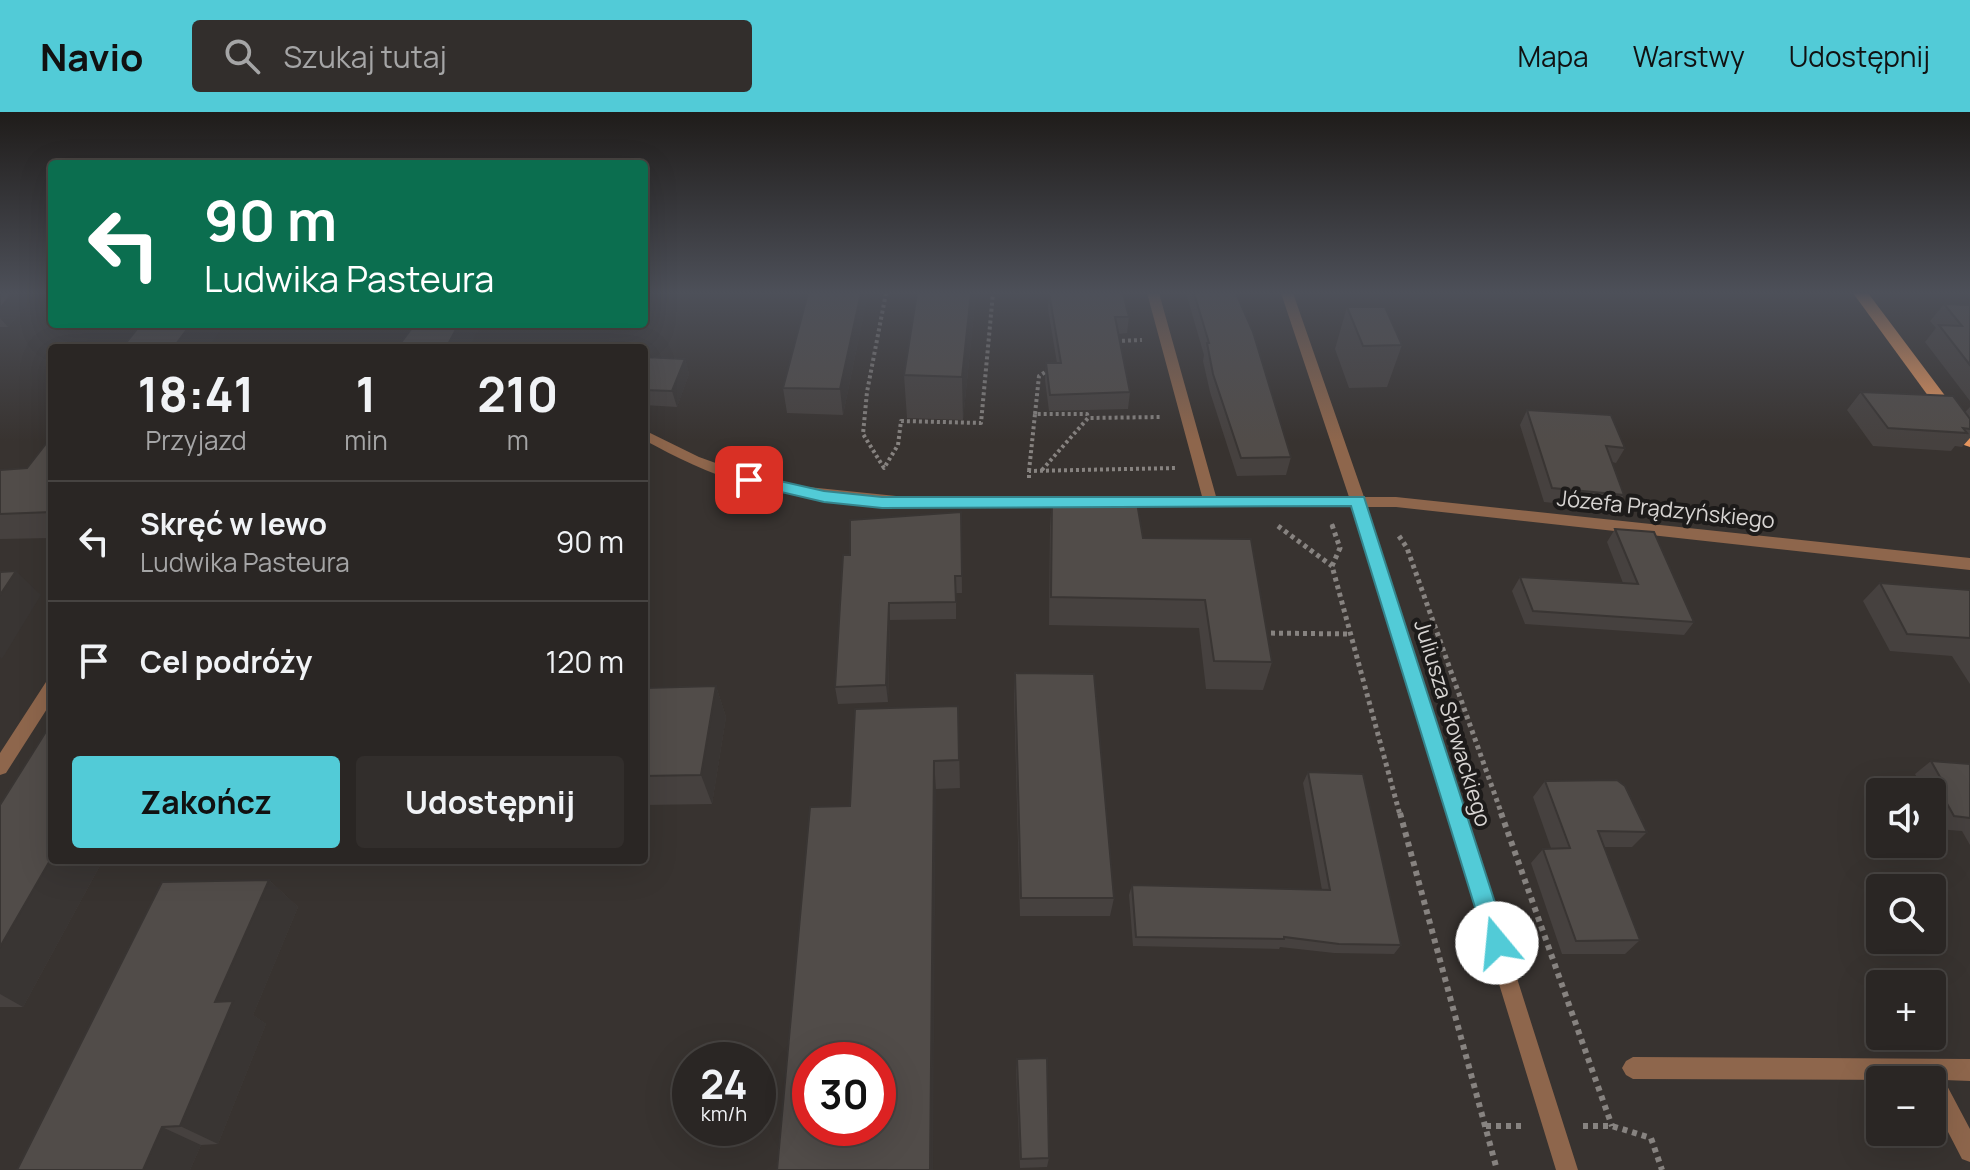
<!DOCTYPE html>
<html lang="pl">
<meta charset="utf-8">
<style>
:root{--surface:#2a2624;--page:#322e2c;--text:#f1f3f6;--muted:#a5a5a6;--line:#464341;--accent:#52cbd7}
body{margin:0;font-family:Manrope,sans-serif;background:var(--page);color:var(--text);height:100vh;display:flex;flex-direction:column;font-size:30px;white-space:nowrap}
*{box-sizing:border-box;margin:0}
p{font-size:26px;color:var(--muted)}
.icon{flex:none;width:44px;height:44px;fill:none;stroke:currentColor;stroke-width:2;stroke-linecap:round;stroke-linejoin:round}
.map{position:relative;flex:1;overflow:hidden}
.panel{position:absolute;left:48px;top:232px;width:600px;height:520px;display:flex;flex-direction:column;background:var(--surface);border-radius:8px;box-shadow:0 8px 32px #0002,0 0 0 2px var(--line)}
.panel>*{flex:none}
.guide{position:absolute;left:48px;top:48px;width:600px;height:168px;border-radius:8px;box-shadow:0 8px 32px #0002,0 0 0 2px var(--line);background:#0b6e4f;color:#fff;overflow:hidden}
.fabs{position:absolute;left:1866px;top:666px;display:grid;gap:16px}
.fabs a{display:grid;place-items:center;width:80px;height:80px;border-radius:8px;background:var(--surface);box-shadow:0 8px 32px #0002,0 0 0 2px var(--line);font-size:40px}
.speed{position:absolute;left:672px;top:930px;display:flex;gap:16px;font-size:40px;font-weight:700;text-align:center}
.speed>*{display:grid;place-content:center;width:104px;height:104px;border-radius:50%;background:var(--surface);box-shadow:0 8px 32px #0002,0 0 0 2px var(--line);line-height:1}
.speed small{font-size:20px;font-weight:400}
.speed .limit{border:12px solid #d22;background:#fff;color:#111}
.pin{position:absolute;display:grid;place-items:center;width:68px;height:68px;color:#fff;margin:-34px;border-radius:16px;box-shadow:0 4px 12px #0006}
.me{position:absolute;width:88px;margin:-44px;rotate:343deg;stroke-linejoin:round;filter:drop-shadow(0 0 6px #0008)}
.turn{display:flex;align-items:center;gap:28px;height:168px;padding:0 24px;font-size:36px}
.turn .icon{width:104px;height:104px;stroke-width:2.5}
.turn b{display:block;font-size:56px;line-height:68px}
.eta{display:flex;justify-content:space-evenly;align-items:center;height:136px;text-align:center}
.eta b{font-size:48px;font-weight:700;line-height:56px}
.primary-button{display:flex;gap:16px;margin-top:auto;padding:16px 24px}
.primary-button a{flex:1;height:92px;border-radius:8px;background:var(--accent);color:#111;font-size:32px;font-weight:700;line-height:92px;text-align:center}
.primary-button a+a{background:var(--page);color:var(--text)}
ul{padding:0;list-style:none}
li{display:flex;align-items:center;gap:24px;height:120px;padding:0 24px;border-top:2px solid var(--line)}
li div{flex:1}
li b{display:block;font-size:30px}
li em{font-style:normal}
header{display:flex;align-items:center;gap:48px;box-sizing:border-box;height:112px;padding:0 40px;background:var(--accent);color:#111}
header strong{font-size:38px}
nav{display:flex;gap:44px;margin-inline-start:auto;font-size:28px}
.search{width:560px;height:72px;background:var(--page);display:flex;align-items:center;gap:20px;box-sizing:border-box;padding:0 28px;border-radius:8px;color:var(--muted);font-size:30px}
.map>svg:first-child{display:block}
</style>
<header>
<strong>Navio</strong>
<div class="search"><svg class="icon" aria-label="search" viewBox="0 0 24 24"><circle cx="10" cy="10" r="6"/><path d="M15 15l6 6"/></svg>Szukaj tutaj</div>
<nav><a>Mapa</a><a>Warstwy</a><a>Udostępnij</a></nav>
</header>
<div class="map">
<svg width="1970" height="1058" viewBox="0 0 1970 1058">
<rect width="100%" height="100%" fill="#383330"/>
<g fill="none" stroke-linecap="round" stroke-linejoin="round">
<path stroke="#878380" stroke-width="4" stroke-dasharray="3 3" stroke-linecap="butt" d="M 886,181 L 867,280 L 863,322 L 884,356 L 898,333 L 901,309 L 981,311 L 993,181
M 1116,229 L 1142,228
M 1035,302 L 1039,264 L 1050,257
M 1042,358 L 1088,306 L 1161,305
M 1029,359 L 1035,302 L 1087,302 L 1088,306
M 1029,366 L 1029,359 L 1176,356
M 1332,412 L 1333,415"/>
<path stroke="#878380" stroke-width="5" stroke-dasharray="4 4" stroke-linecap="butt" d="M 1332,413 L 1340,436 L 1332,454 L 1400,703
M 1278,414 L 1332,454
M 1399,424 L 1407,436 L 1502,703
M 1263,521 L 1350,522"/>
<path stroke="#878380" stroke-width="6" stroke-dasharray="5 5" stroke-linecap="butt" d="M 1400,701 L 1497,1058
M 1501,701 L 1612,1014
M 1486,1014 L 1525,1014
M 1583,1014 L 1612,1014 L 1651,1026 L 1662,1058"/>
<path fill="#8e664c" fill-rule="evenodd" d="M 1147,181 L 1159,181 L 1217,388 L 1215,392 L 1205,392 L 1203,388 Z
M 1633,945 L 1970,947 L 1970,969 L 1944,968 L 1970,1017 L 1970,1050 L 1962,1047 L 1932,989 L 1932,968 L 1633,967 L 1626,963 L 1622,956 L 1626,949 Z"/>
<path fill="#8e664c" fill-rule="evenodd" d="M 1281,181 L 1293,181 L 1364,385 L 1396,385 L 1970,446 L 1970,458 L 1396,395 L 1367,395 L 1578,1058 L 1556,1058 L 1353,395 L 1115,394 L 1108,389 L 1115,384 L 1349,385 Z
M 644,318 L 699,345 L 749,363 L 798,374 L 906,385 L 1072,384 L 1079,389 L 1072,394 C 962,396 851,401 744,371 C 709,362 676,345 644,328 Z
M 52,568 L 52,589 L 6,661 L 0,663 L 0,641 L 46,570 Z"/>
<path fill="#e6955d" fill-rule="evenodd" d="M 1853,181 L 1868,181 L 1970,317 L 1970,335 L 1964,333 Z"/>
</g>
<path fill="#46413f" d="M 0,181 L 37,181 L 8,215 L 0,215 Z
M 808,181 L 868,181 L 843,303 L 787,301 L 783,276 Z
M 976,181 L 963,308 L 907,306 L 904,263 Z
M 1049,181 L 1129,205 L 1127,221 L 1119,222 L 1130,280 L 1128,297 L 1049,299 L 1045,268 L 1046,251 L 1057,251 L 1048,197 Z
M 1186,181 L 1236,181 L 1291,345 L 1286,363 L 1237,364 L 1210,280 L 1203,249 L 1204,243 Z
M 1944,192 L 1970,193 L 1970,289 L 1925,230 L 1936,216 L 1930,209 Z
M 1347,195 L 1402,233 L 1387,275 L 1349,276 L 1335,237 Z
M 644,245 L 685,247 L 689,262 L 677,295 L 644,293 Z
M 1861,280 L 1965,300 L 1970,295 L 1970,326 L 1962,335 L 1955,334 L 1951,339 L 1873,334 L 1847,298 Z
M 1527,298 L 1625,336 L 1616,351 L 1612,350 L 1624,383 L 1615,397 L 1544,390 L 1520,313 Z
M 52,324 L 52,426 L 0,427 L 0,358 L 27,356 Z
M 1052,386 L 1143,426 L 1272,550 L 1263,578 L 1206,577 L 1199,516 L 1049,513 L 1050,415 Z
M 961,400 L 962,481 L 956,481 L 956,507 L 890,508 L 888,590 L 838,592 L 835,575 L 850,443 Z
M 1615,417 L 1694,510 L 1684,523 L 1525,512 L 1512,479 L 1520,465 L 1623,471 L 1607,430 Z
M 1880,471 L 1970,478 L 1970,572 L 1952,544 L 1890,539 L 1863,489 Z
M 1015,561 L 1114,786 L 1110,804 L 1020,804 L 1014,582 Z
M 716,574 L 726,605 L 712,692 L 644,693 L 644,576 Z
M 958,594 L 960,676 L 936,677 L 850,694 Z
M 1931,649 L 1970,652 L 1970,733 L 1962,719 L 1937,717 L 1932,707 L 1932,680 L 1925,680 L 1915,662 Z
M 1308,660 L 1401,833 L 1394,842 L 1334,841 L 1280,835 L 1279,837 L 1133,834 L 1129,783 L 1132,773 L 1322,778 L 1303,671 Z
M 1545,669 L 1647,720 L 1632,735 L 1604,735 L 1640,828 L 1625,842 L 1562,842 L 1531,751 L 1543,737 L 1551,736 L 1533,685 Z
M 0,693 L 52,748 L 103,748 L 23,895 L 0,895 Z
M 269,768 L 298,795 L 253,903 L 266,912 L 218,1032 L 201,1033 L 190,1058 L 17,1058 Z
M 1017,947 L 1049,1046 L 1047,1055 L 1020,1056 L 1016,958 Z"/>
<path fill="#393533" d="M 13,181 L 37,181 L 8,215 L 0,206 L 0,196 Z
M 861,181 L 868,181 L 843,303 L 840,277 Z
M 971,181 L 976,181 L 963,308 L 962,265 Z
M 191,212 L 225,212 L 208,236 L 173,236 Z
M 459,212 L 484,212 L 475,224 L 469,236 L 446,236 Z
M 685,247 L 689,262 L 677,295 L 672,279 Z
M 16,459 L 41,483 L 2,547 L 0,545 L 0,483 Z
M 889,491 L 890,508 L 888,590 L 886,573 Z
M 716,574 L 726,605 L 712,692 L 701,663 Z
M 934,649 L 936,677 L 933,1058 L 930,1058 Z
M 52,745 L 52,748 L 103,748 L 23,895 L 0,882 L 0,835 Z
M 269,768 L 298,795 L 253,903 L 266,912 L 218,1032 L 180,1014 L 215,890 Z
M 162,1015 L 201,1033 L 190,1058 L 143,1058 Z"/>
<path fill="#514c49" stroke="#393533" stroke-width="2" fill-rule="evenodd" d="M 0,181 L 13,181 L 0,196 Z
M 808,181 L 861,181 L 840,277 L 783,276 Z
M 917,181 L 971,181 L 962,265 L 904,263 Z
M 1049,181 L 1123,181 L 1129,205 L 1115,205 L 1130,280 L 1050,283 L 1046,251 L 1061,251 Z
M 1194,181 L 1236,181 L 1253,220 L 1291,345 L 1241,346 L 1213,262 L 1207,231 L 1209,231 Z
M 1944,192 L 1970,193 L 1970,253 L 1939,213 L 1962,214 Z
M 1347,195 L 1385,195 L 1402,233 L 1363,234 Z
M 141,212 L 191,212 L 173,236 L 122,236 Z
M 415,212 L 459,212 L 446,236 L 397,236 Z
M 644,245 L 685,247 L 672,279 L 644,278 Z
M 1861,280 L 1953,284 L 1970,307 L 1970,317 L 1963,316 L 1967,321 L 1888,316 Z
M 1527,298 L 1611,303 L 1625,336 L 1606,334 L 1624,383 L 1552,376 Z
M 52,324 L 52,400 L 0,402 L 0,358 L 27,356 Z
M 1136,385 L 1143,426 L 1251,427 L 1272,550 L 1214,549 L 1205,488 L 1051,485 L 1052,386 Z
M 961,400 L 962,464 L 955,464 L 956,490 L 889,491 L 886,573 L 835,575 L 843,443 L 850,443 L 850,408 Z
M 1615,417 L 1654,420 L 1694,510 L 1533,499 L 1520,465 L 1638,472 Z
M 16,459 L 0,483 L 0,460 Z
M 1880,471 L 1970,478 L 1970,526 L 1907,522 Z
M 1015,561 L 1094,562 L 1114,786 L 1021,786 Z
M 716,574 L 701,663 L 644,664 L 644,576 Z
M 958,594 L 959,648 L 934,649 L 930,1058 L 777,1058 L 810,695 L 850,694 L 855,597 ZM 810,948 L 878,948 L 878,1016 L 810,1016 Z
M 52,610 L 52,745 L 0,835 L 0,693 Z
M 1931,649 L 1970,652 L 1970,706 L 1954,704 L 1936,672 L 1944,672 Z
M 1308,660 L 1363,662 L 1401,833 L 1339,832 L 1284,825 L 1284,827 L 1136,825 L 1132,773 L 1330,778 Z
M 1617,668 L 1625,674 L 1647,720 L 1598,719 L 1640,828 L 1576,829 L 1543,737 L 1570,736 L 1545,669 Z
M 269,768 L 215,890 L 233,889 L 180,1014 L 162,1015 L 143,1058 L 17,1058 L 162,770 Z
M 1047,946 L 1049,1046 L 1021,1047 L 1017,947 Z"/>
<linearGradient id="sky" x2="0" y2="1"><stop stop-color="#1f1c1a"/><stop offset="0.55" stop-color="#4d5059"/><stop offset="1" stop-color="#4d5059" stop-opacity="0"/></linearGradient>
<rect width="1970" height="329" fill="url(#sky)"/>
<path fill="#52cbd7" stroke="#35848c" stroke-width="2" d="M 749,362 L 824,379 L 882,385 L 1364,385 L 1508,831 L 1505,839 L 1497,842 L 1489,839 L 1486,831 L 1351,394 L 882,396 L 824,390 L 743,371 L 743,364 Z"/>
<g text-anchor="middle" dominant-baseline="central" stroke-width="8" stroke-linejoin="round" paint-order="stroke">
<g font-size="22" fill="#d7d4d2" stroke="#1d1b1a">
<text transform="translate(1666 397) rotate(6)">Józefa Prądzyńskiego</text>
<text transform="translate(1453 611) rotate(73)">Juliusza Słowackiego</text>
</g>
</g>
</svg>
<div class="fabs">
<a><svg class="icon" aria-label="sound" viewBox="0 0 24 24"><path d="M4 9h4l5-4v14l-5-4H4zM17 9q2 3 0 6"/></svg></a>
<a><svg class="icon" aria-label="search" viewBox="0 0 24 24"><circle cx="10" cy="10" r="6"/><path d="M15 15l6 6"/></svg></a>
<a>+</a>
<a>−</a>
</div>
<div class="speed"><div>24<small>km/h</small></div><div class="limit">30</div></div>
<div class="pin" style="left:749px;top:368px;background:#d93025"><svg class="icon" aria-label="arrive" viewBox="0 0 24 24"><path d="M6 21V4h12l-3 4 3 4H6"/></svg></div>
<svg class="me" style="left:1497px;top:831px" viewBox="-20 -20 40 40"><circle r="19" fill="#fff"/><path d="M0-13L10 11 0 6-10 11z" fill="#52cbd7"/></svg>
<div class="guide">
<div class="turn"><svg class="icon" aria-label="left" viewBox="0 0 24 24"><path d="M17 20v-9H6M10 6l-5 5 5 5"/></svg><div><b>90 m</b>Ludwika Pasteura</div></div>
</div>
<section class="panel">
<div class="eta">
<div><b>18:41</b><p>Przyjazd</p></div>
<div><b>1</b><p>min</p></div>
<div><b>210</b><p>m</p></div>
</div>
<ul>
<li><svg class="icon" aria-label="left" viewBox="0 0 24 24"><path d="M17 20v-9H6M10 6l-5 5 5 5"/></svg><div><b>Skręć w lewo</b><p>Ludwika Pasteura</p></div><em>90 m</em></li>
<li><svg class="icon" aria-label="arrive" viewBox="0 0 24 24"><path d="M6 21V4h12l-3 4 3 4H6"/></svg><div><b>Cel podróży</b></div><em>120 m</em></li>
</ul>
<div class="primary-button"><a>Zakończ</a><a>Udostępnij</a></div>
</section>
</div>
